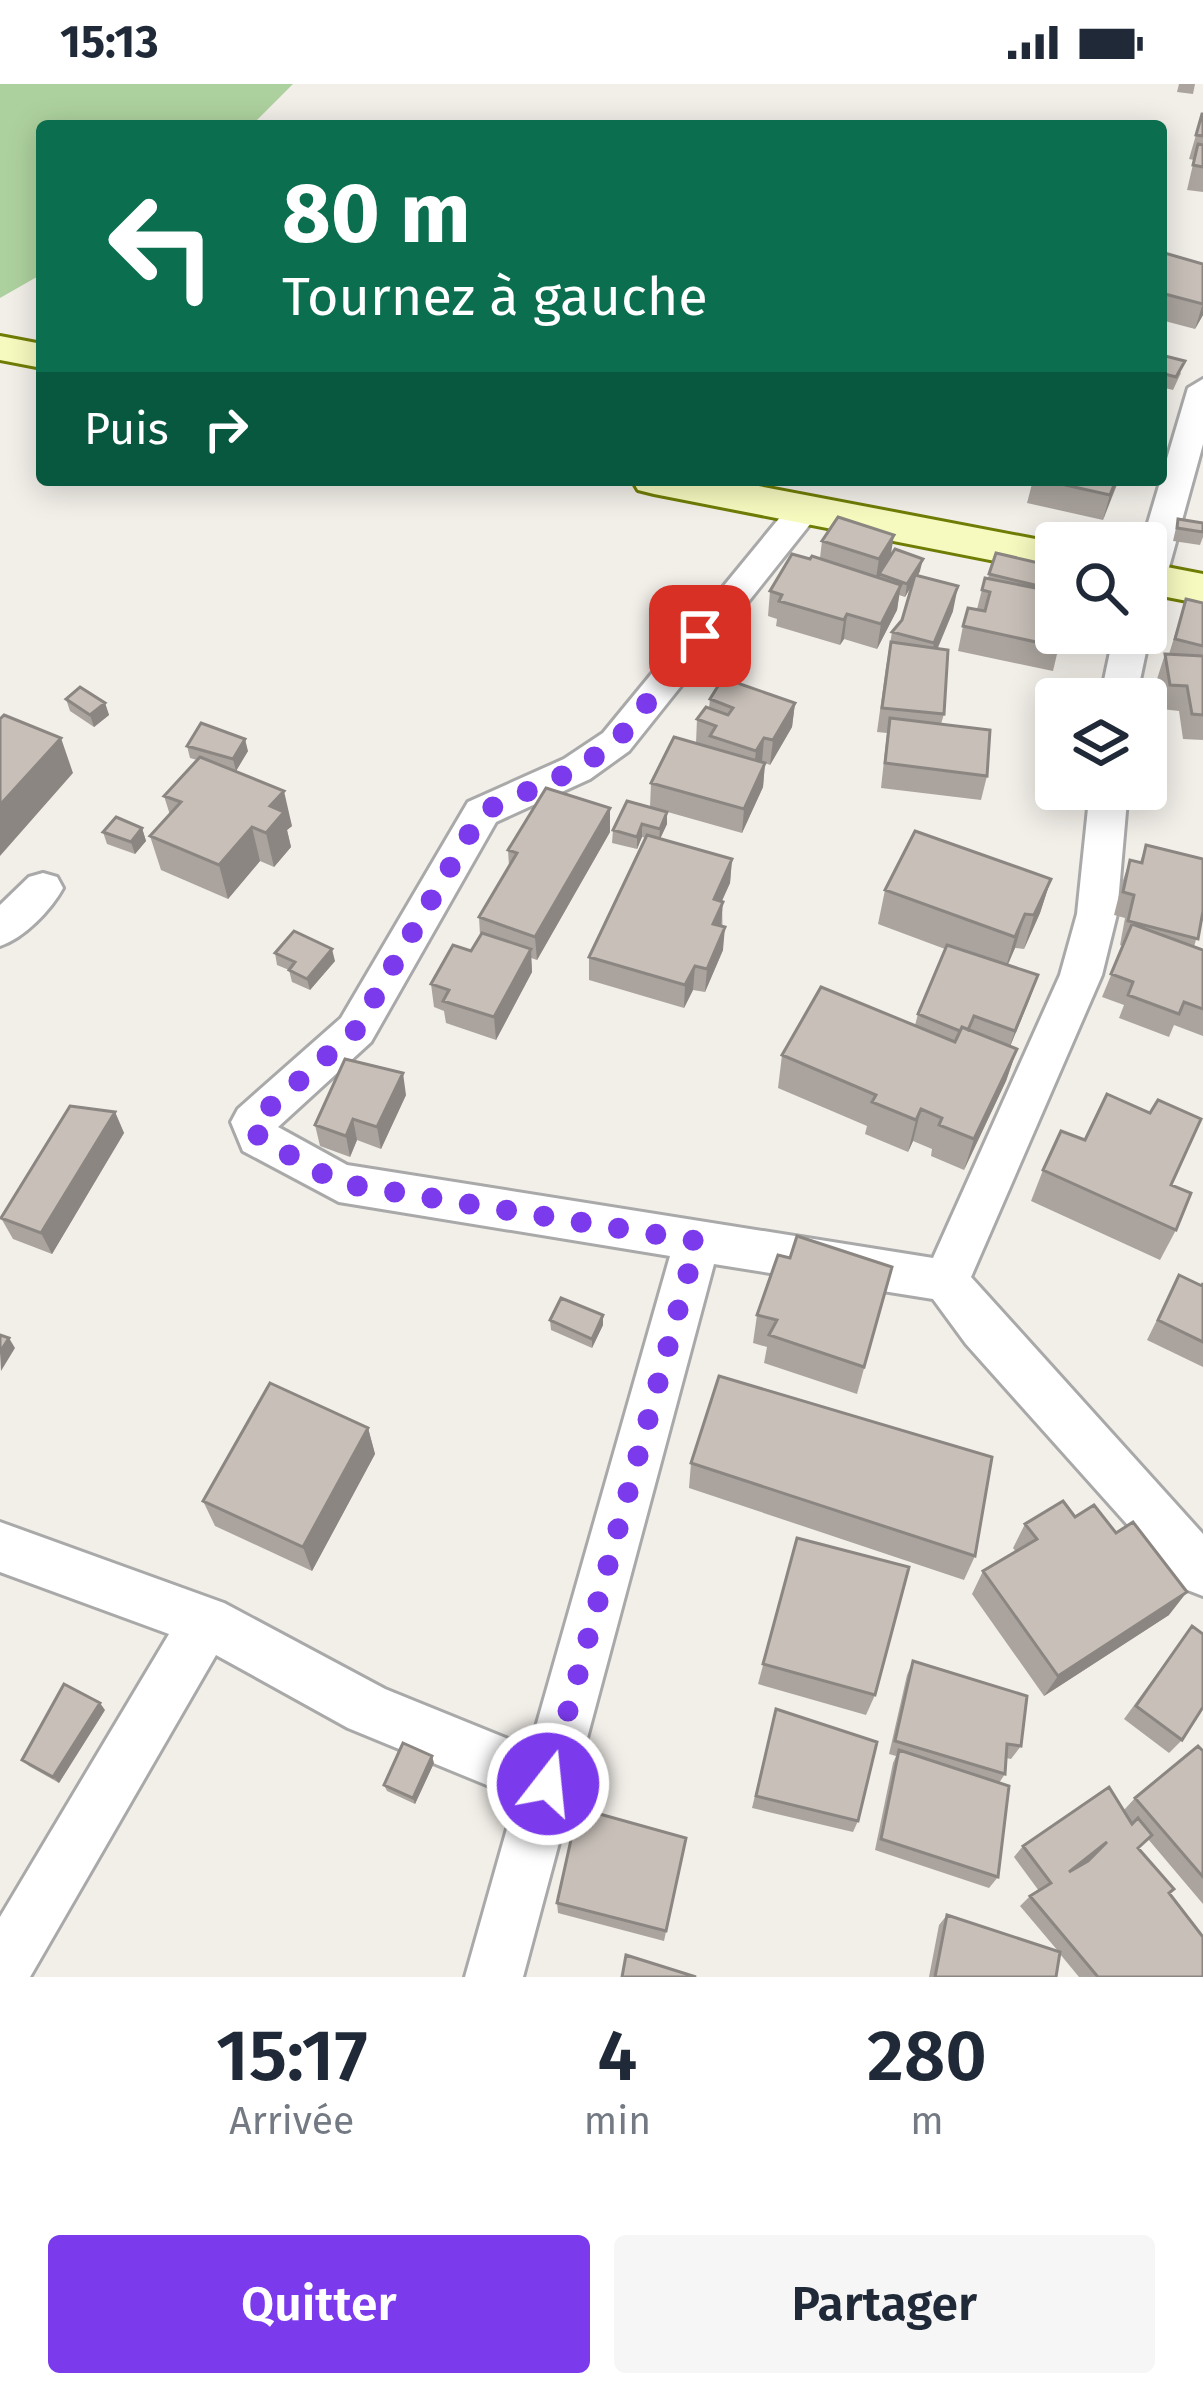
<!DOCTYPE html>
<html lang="fr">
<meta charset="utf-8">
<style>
:root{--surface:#fff;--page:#f6f6f7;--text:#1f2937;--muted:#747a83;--accent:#7c3aed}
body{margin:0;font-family:"Fira Sans",sans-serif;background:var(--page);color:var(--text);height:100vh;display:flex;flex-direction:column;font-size:45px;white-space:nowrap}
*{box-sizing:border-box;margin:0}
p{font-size:39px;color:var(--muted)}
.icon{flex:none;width:66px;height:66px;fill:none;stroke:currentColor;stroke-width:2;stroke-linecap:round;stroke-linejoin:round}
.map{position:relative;height:1893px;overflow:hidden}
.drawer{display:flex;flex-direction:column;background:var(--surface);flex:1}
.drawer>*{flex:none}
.top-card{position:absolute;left:36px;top:36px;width:1131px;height:366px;border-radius:12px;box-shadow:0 6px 30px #0003;background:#0b6e4f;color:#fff;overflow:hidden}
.fabs{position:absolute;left:1035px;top:438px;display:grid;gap:24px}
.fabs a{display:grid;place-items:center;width:132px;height:132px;border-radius:12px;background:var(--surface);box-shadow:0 6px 30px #0003;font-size:60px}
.pin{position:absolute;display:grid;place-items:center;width:102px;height:102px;color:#fff;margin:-51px;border-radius:24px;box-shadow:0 6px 18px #0006}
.me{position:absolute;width:132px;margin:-66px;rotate:16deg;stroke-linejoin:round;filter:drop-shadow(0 0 9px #0008)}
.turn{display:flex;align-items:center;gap:42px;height:252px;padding:0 48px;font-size:54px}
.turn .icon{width:156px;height:156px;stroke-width:2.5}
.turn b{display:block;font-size:84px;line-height:102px}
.then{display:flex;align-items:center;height:114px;padding:0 48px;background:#0003;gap:24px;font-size:45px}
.eta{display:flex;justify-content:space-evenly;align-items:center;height:204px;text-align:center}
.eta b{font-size:72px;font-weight:600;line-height:84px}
.action{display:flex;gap:24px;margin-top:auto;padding:24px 48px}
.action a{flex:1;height:138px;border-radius:12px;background:var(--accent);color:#fff;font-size:48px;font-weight:600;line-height:138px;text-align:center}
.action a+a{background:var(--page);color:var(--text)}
.status{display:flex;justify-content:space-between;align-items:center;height:84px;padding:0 60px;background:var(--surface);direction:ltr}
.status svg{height:33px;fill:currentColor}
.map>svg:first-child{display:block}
</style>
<div class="status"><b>15:13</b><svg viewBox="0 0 49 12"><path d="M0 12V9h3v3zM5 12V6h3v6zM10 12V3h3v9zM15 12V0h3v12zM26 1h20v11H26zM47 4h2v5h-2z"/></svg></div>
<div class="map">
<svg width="1203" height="1893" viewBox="0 0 1203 1893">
<rect width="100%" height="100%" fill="#f2efe9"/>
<path fill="#add19e" d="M 0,0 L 293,0 L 251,42 L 42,42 L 42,190 L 0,214 Z"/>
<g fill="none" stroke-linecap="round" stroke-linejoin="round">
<g stroke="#a9a9a9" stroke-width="6">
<path id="minor" d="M 1203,295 L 1203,360 L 1163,505 L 1158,513 L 1146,516 L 1146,459 L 1142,459 L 1188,304 Z
M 803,416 L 815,420 L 820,427 L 815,434 L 629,667 L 590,695 L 496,738 L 371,958 L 278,1043 L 347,1081 L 933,1174 L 1060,891 L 1077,830 L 1090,705 L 1128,705 L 1117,830 L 1102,891 L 971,1193 L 1203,1450 L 1203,1512 L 1185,1505 L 966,1260 L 933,1215 L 714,1180 L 523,1893 L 465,1893 L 516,1713 L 348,1644 L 216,1571 L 30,1893 L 0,1893 L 0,1833 L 169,1550 L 0,1488 L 0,1438 L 224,1519 L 385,1605 L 530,1664 L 670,1172 L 339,1118 L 243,1067 L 231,1038 L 238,1025 L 341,934 L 468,718 L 564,675 L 603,649 L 791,420 Z
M 1146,543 L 1150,549 L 1136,615 L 1100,615 L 1114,549 L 1146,549 Z
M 43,789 L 57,793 L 63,804 C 51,826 24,854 0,862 L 0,821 L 29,793 Z"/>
</g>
<g stroke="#707d05" stroke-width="6">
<path id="secondary" d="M 0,252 L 42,260 L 42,284 L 0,276 Z
M 632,396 L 727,396 L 1056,459 L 1056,489 L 654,410 L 638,406 Z
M 1146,479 L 1203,490 L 1203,520 L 1146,509 Z"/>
</g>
<use href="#minor" fill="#fff" fill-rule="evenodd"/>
<use href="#secondary" fill="#f7fabf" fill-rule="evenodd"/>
</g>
<path fill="#aba49e" d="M 1195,0 L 1193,10 L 1177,8 L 1179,0 Z
M 1202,30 L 1203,30 L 1203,108 L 1187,106 L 1194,76 L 1189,75 Z
M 1161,168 L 1203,180 L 1203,231 L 1195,245 L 1161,236 Z
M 1161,271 L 1181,289 L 1173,306 L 1161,303 Z
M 1033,396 L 1119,396 L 1103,436 L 1027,419 Z
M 1178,435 L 1203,439 L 1203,453 L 1200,461 L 1173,457 Z
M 822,457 L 890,472 L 920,487 L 918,492 L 953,527 L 938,564 L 944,630 L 941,640 L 987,692 L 981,716 L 881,704 L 887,649 L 877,648 L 886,583 L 892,548 L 902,536 L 912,501 L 905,513 L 899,511 L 897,526 L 877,565 L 844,555 L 840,561 L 776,542 L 777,535 L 768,532 L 770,507 L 810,475 L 820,474 Z
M 996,469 L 1056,483 L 1056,549 L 1062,549 L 1053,587 L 958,567 L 963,542 L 977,525 L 985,494 L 988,494 Z
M 1186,515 L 1203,519 L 1203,656 L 1183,655 L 1179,627 L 1161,625 L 1157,595 L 1165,570 L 1169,570 Z
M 66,615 L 105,619 L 109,631 L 94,643 L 70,627 Z
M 710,615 L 795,619 L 792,643 L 770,681 L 765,679 L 763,703 L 742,749 L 650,723 L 651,699 L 696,659 L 697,635 L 709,624 Z
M 187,662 L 248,667 L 236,687 L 292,742 L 287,746 L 291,763 L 274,783 L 260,777 L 228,815 L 161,786 L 150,752 L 170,731 L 164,712 L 197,676 L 190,674 Z
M 627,717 L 667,740 L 660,755 L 732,775 L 730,799 L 722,817 L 723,866 L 705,908 L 693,906 L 684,924 L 589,896 L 589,873 L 646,754 L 642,753 L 637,765 L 612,759 L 613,746 Z
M 142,744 L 146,757 L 135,770 L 107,760 L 103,748 Z
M 610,748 L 537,876 L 531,874 L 532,888 L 496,956 L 446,939 L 444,927 L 434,923 L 431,900 L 471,867 L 480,851 L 479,833 L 509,782 L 508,766 Z
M 1146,761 L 1203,775 L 1203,837 L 1201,837 L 1194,863 L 1203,866 L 1203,952 L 1174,941 L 1169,953 L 1119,934 L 1124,921 L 1102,913 L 1123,862 L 1120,861 L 1125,834 L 1114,831 L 1122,799 L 1130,776 L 1140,778 Z
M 1051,795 L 1040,829 L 1024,865 L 1015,864 L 1008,881 L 1038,891 L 1010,962 L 1017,965 L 1006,997 L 964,1086 L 931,1072 L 932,1065 L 913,1057 L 908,1068 L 865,1050 L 867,1042 L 778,1004 L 782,971 L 915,941 L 918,930 L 945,865 L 878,840 L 885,806 Z
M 275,869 L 335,877 L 310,906 L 292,898 L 289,886 L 277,881 Z
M 406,1011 L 381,1065 L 357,1056 L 350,1073 L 320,1062 L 315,1041 Z
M 115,1028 L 124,1049 L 52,1170 L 13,1155 L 1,1134 Z
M 1043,1086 L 1176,1146 L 1160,1176 L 1031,1117 Z
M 892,1183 L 857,1310 L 764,1279 L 767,1263 L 753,1259 L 757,1231 Z
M 1179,1191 L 1201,1201 L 1203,1199 L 1203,1283 L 1147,1256 Z
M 550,1236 L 603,1241 L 592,1264 L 551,1246 Z
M 368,1344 L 375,1370 L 312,1487 L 215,1442 L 203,1417 Z
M 691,1379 L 975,1472 L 964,1496 L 689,1404 Z
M 1075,1433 L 1169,1531 L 1044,1612 L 972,1510 L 983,1487 L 1016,1468 L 1013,1464 L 1025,1440 Z
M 797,1454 L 875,1611 L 866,1631 L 758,1600 Z
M 1192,1542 L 1182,1656 L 1169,1669 L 1124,1635 Z
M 913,1577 L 1021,1662 L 1011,1675 L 1006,1674 L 1005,1690 L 999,1699 L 998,1793 L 989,1804 L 875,1766 L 893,1679 L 896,1672 L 889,1670 L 907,1591 Z
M 776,1625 L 858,1737 L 853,1748 L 752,1724 Z
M 105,1626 L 59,1699 L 29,1682 L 22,1676 Z
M 1203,1667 L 1203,1820 L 1148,1755 L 1138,1764 L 1169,1809 L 1203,1893 L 1079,1893 L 1060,1870 L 1056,1893 L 929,1893 L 939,1841 L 947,1831 L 1058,1867 L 1020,1822 L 1030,1812 L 1039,1807 L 1014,1773 L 1023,1762 L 1124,1726 L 1135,1714 Z
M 434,1679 L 415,1720 L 387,1707 L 384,1701 Z
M 686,1754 L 664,1857 L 558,1829 L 557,1819 Z"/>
<path fill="#8b8681" d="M 1203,219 L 1203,231 L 1195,245 Z
M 1116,396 L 1118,396 L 1103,436 L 1110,411 Z
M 894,451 L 890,476 L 875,500 L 879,475 Z
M 923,475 L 920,487 L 905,513 L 907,500 Z
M 901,501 L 897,526 L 877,565 L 881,540 Z
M 958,502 L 953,527 L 929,584 L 934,559 Z
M 847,530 L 844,555 L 840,561 L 844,536 Z
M 105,619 L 109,631 L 94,643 L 90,631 Z
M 795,619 L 792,643 L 770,681 L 773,656 Z
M 61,654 L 73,689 L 0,772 L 0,721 Z
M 764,654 L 762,678 L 753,692 L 756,667 Z
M 245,655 L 248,667 L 236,687 L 233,675 Z
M 765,679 L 763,703 L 742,749 L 744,725 Z
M 284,707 L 292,742 L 287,746 L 291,763 L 274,783 L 266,749 L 270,722 Z
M 610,724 L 610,748 L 537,876 L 535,853 Z
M 667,728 L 667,740 L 659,757 L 660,745 Z
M 642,740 L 642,753 L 637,765 L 637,753 Z
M 252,743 L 260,777 L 228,815 L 219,781 Z
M 142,744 L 146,757 L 135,770 L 131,758 Z
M 732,775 L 730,799 L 712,838 L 714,815 Z
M 1051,795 L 1040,829 L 1024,865 L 1034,831 Z
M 723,818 L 721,841 L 713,840 Z
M 1025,830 L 1015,864 L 1005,886 L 1015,853 Z
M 725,843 L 723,866 L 705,908 L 707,885 Z
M 332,865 L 335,877 L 310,906 L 307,895 Z
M 531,865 L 532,888 L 496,956 L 494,933 Z
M 695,882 L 693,906 L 684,924 L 685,901 Z
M 1038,891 L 1030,914 L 1007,970 L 1015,947 Z
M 1017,965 L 1006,997 L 964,1086 L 974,1055 Z
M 403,989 L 406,1011 L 381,1065 L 377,1043 Z
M 921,1025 L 913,1057 L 908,1068 L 916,1036 Z
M 115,1028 L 124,1049 L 52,1170 L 41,1149 Z
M 353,1035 L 357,1056 L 350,1073 L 346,1052 Z
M 603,1231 L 603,1241 L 592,1264 L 592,1255 Z
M 9,1254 L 15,1264 L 1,1287 L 0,1268 Z
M 368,1344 L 375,1370 L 312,1487 L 303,1463 Z
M 1187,1508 L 1169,1531 L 1044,1612 L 1058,1592 Z
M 100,1619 L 105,1626 L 59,1699 L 53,1693 Z
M 432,1672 L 434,1679 L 415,1720 L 413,1714 Z"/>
<path fill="#c7bfb8" stroke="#8b8681" stroke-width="3" fill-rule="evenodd" d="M 1202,30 L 1203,30 L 1203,52 L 1196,51 Z
M 1198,60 L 1203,61 L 1203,83 L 1193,81 Z
M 1161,168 L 1203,180 L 1203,220 L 1161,209 Z
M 1161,271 L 1185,277 L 1176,293 L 1161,289 Z
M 1043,396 L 1116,396 L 1110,411 Z
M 838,433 L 894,451 L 879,475 L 822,457 Z
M 1178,435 L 1203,439 L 1203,448 L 1177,444 Z
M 895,465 L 923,475 L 907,500 L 879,490 Z
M 996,469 L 1056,483 L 1056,506 L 989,490 Z
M 792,470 L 810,475 L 812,472 L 901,501 L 881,540 L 847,530 L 844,536 L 779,517 L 782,511 L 770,507 Z
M 915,491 L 958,502 L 934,559 L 892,548 L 902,536 Z
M 985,494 L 1056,508 L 1056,549 L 1062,549 L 1059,563 L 963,542 L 968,524 L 985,527 L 990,508 L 982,506 Z
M 1186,515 L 1203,519 L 1203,562 L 1175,555 Z
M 891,558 L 948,566 L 944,630 L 882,624 Z
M 1165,570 L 1203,572 L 1203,631 L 1192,630 L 1187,602 L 1170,601 Z
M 723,594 L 795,619 L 773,656 L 764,654 L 756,667 L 710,652 L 716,642 L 697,635 L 706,623 L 728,631 L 733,624 L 710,615 Z
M 80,603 L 105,619 L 90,631 L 66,615 Z
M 4,631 L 61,654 L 0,721 L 0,635 Z
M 890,634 L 990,646 L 987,692 L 885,679 Z
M 201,639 L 245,655 L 233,675 L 187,662 Z
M 674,653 L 765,679 L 744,725 L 651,699 Z
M 200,673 L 284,707 L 270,722 L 284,728 L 266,749 L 252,743 L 219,781 L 150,752 L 181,718 L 164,712 Z
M 546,704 L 610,724 L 535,853 L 479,833 L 517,769 L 508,766 Z
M 627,717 L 667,728 L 660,745 L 642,740 L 637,753 L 613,746 Z
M 116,733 L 142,744 L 131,758 L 103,748 Z
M 915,747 L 1051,795 L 1034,831 L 1025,830 L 1015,853 L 885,806 Z
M 647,751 L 732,775 L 714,815 L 723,818 L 713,840 L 725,843 L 707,885 L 695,882 L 685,901 L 589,873 Z
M 1146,761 L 1203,775 L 1203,827 L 1198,855 L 1128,837 L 1134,811 L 1123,808 L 1130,776 L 1142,779 Z
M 1132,840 L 1203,866 L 1203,925 L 1184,918 L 1179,930 L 1128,911 L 1133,898 L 1111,890 Z
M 294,847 L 332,865 L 307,895 L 289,886 L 295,878 L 275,869 Z
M 482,849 L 531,865 L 494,933 L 443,917 L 449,906 L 431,900 L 453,861 L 471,867 Z
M 947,861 L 1038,891 L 1015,947 L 974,932 L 968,946 L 962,943 L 960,947 L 918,930 Z
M 821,903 L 955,958 L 962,943 L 1017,965 L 974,1055 L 939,1041 L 942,1034 L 921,1025 L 916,1036 L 872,1018 L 876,1011 L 782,971 Z
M 345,975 L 403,989 L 377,1043 L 353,1035 L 346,1052 L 315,1041 Z
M 1107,1010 L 1150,1029 L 1158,1016 L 1201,1035 L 1171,1101 L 1191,1109 L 1176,1146 L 1043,1086 L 1061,1047 L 1085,1056 Z
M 70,1022 L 115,1028 L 41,1149 L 1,1134 Z
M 797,1152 L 892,1183 L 864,1283 L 769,1251 L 777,1236 L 757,1231 L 778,1171 L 790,1174 Z
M 1179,1191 L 1202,1202 L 1203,1199 L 1203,1258 L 1158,1236 Z
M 561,1214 L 603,1231 L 592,1255 L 550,1236 Z
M 0,1251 L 9,1254 L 0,1268 Z
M 719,1292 L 992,1373 L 975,1472 L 691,1379 Z
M 270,1299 L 368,1344 L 303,1463 L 203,1417 Z
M 1063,1417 L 1075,1433 L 1094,1421 L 1116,1449 L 1133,1438 L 1187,1508 L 1058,1592 L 983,1487 L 1037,1455 L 1025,1440 Z
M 797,1454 L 909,1483 L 875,1611 L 763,1580 Z
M 1192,1542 L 1203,1550 L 1203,1623 L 1182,1656 L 1136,1622 Z
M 913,1577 L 1027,1612 L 1021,1662 L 1007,1660 L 1005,1690 L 895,1657 Z
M 64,1600 L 100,1619 L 53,1693 L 22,1676 Z
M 776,1625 L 877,1658 L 858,1737 L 756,1712 Z
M 403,1659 L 432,1672 L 413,1714 L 384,1701 Z
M 1198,1662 L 1203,1667 L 1203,1793 L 1135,1714 Z
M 899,1666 L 1009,1702 L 998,1793 L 881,1755 Z
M 1109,1703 L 1132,1740 L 1138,1734 L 1152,1751 L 1138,1764 L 1174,1805 L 1169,1809 L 1203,1853 L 1203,1893 L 1098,1893 L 1030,1812 L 1051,1799 L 1023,1762 ZM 1107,1758 L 1088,1777 L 1069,1788 Z
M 578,1724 L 686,1754 L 666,1847 L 557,1819 Z
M 947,1831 L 1060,1868 L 1056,1893 L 935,1893 Z
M 626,1871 L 696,1893 L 622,1893 Z"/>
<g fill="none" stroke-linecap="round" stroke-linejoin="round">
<path stroke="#7c3aed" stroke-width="21" stroke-dasharray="0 37.8" d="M 548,1700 L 697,1157 L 339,1099 L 259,1054 L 253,1038 L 356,946 L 482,728 L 577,685 L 616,658 L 700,552"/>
</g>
</svg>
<div class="fabs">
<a><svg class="icon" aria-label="search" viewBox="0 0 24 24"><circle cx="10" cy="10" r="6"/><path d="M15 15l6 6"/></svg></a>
<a><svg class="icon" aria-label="layers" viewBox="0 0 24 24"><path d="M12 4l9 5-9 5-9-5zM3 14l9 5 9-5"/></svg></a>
</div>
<div class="pin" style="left:700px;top:552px;background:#d93025"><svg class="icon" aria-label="arrive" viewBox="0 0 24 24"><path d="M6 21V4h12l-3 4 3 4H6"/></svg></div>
<svg class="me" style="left:548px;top:1700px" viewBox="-20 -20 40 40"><circle r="17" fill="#7c3aed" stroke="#fff" stroke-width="3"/><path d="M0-11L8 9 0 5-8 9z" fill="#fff"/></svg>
<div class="top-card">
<div class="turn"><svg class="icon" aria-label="left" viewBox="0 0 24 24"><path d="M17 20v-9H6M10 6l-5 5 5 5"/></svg><div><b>80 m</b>Tournez à gauche</div></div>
<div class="then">Puis<svg class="icon" aria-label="right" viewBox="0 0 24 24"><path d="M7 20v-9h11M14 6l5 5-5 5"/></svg></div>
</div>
</div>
<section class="drawer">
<div class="eta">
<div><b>15:17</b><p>Arrivée</p></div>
<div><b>4</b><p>min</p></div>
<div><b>280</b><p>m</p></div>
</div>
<div class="action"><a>Quitter</a><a>Partager</a></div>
</section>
